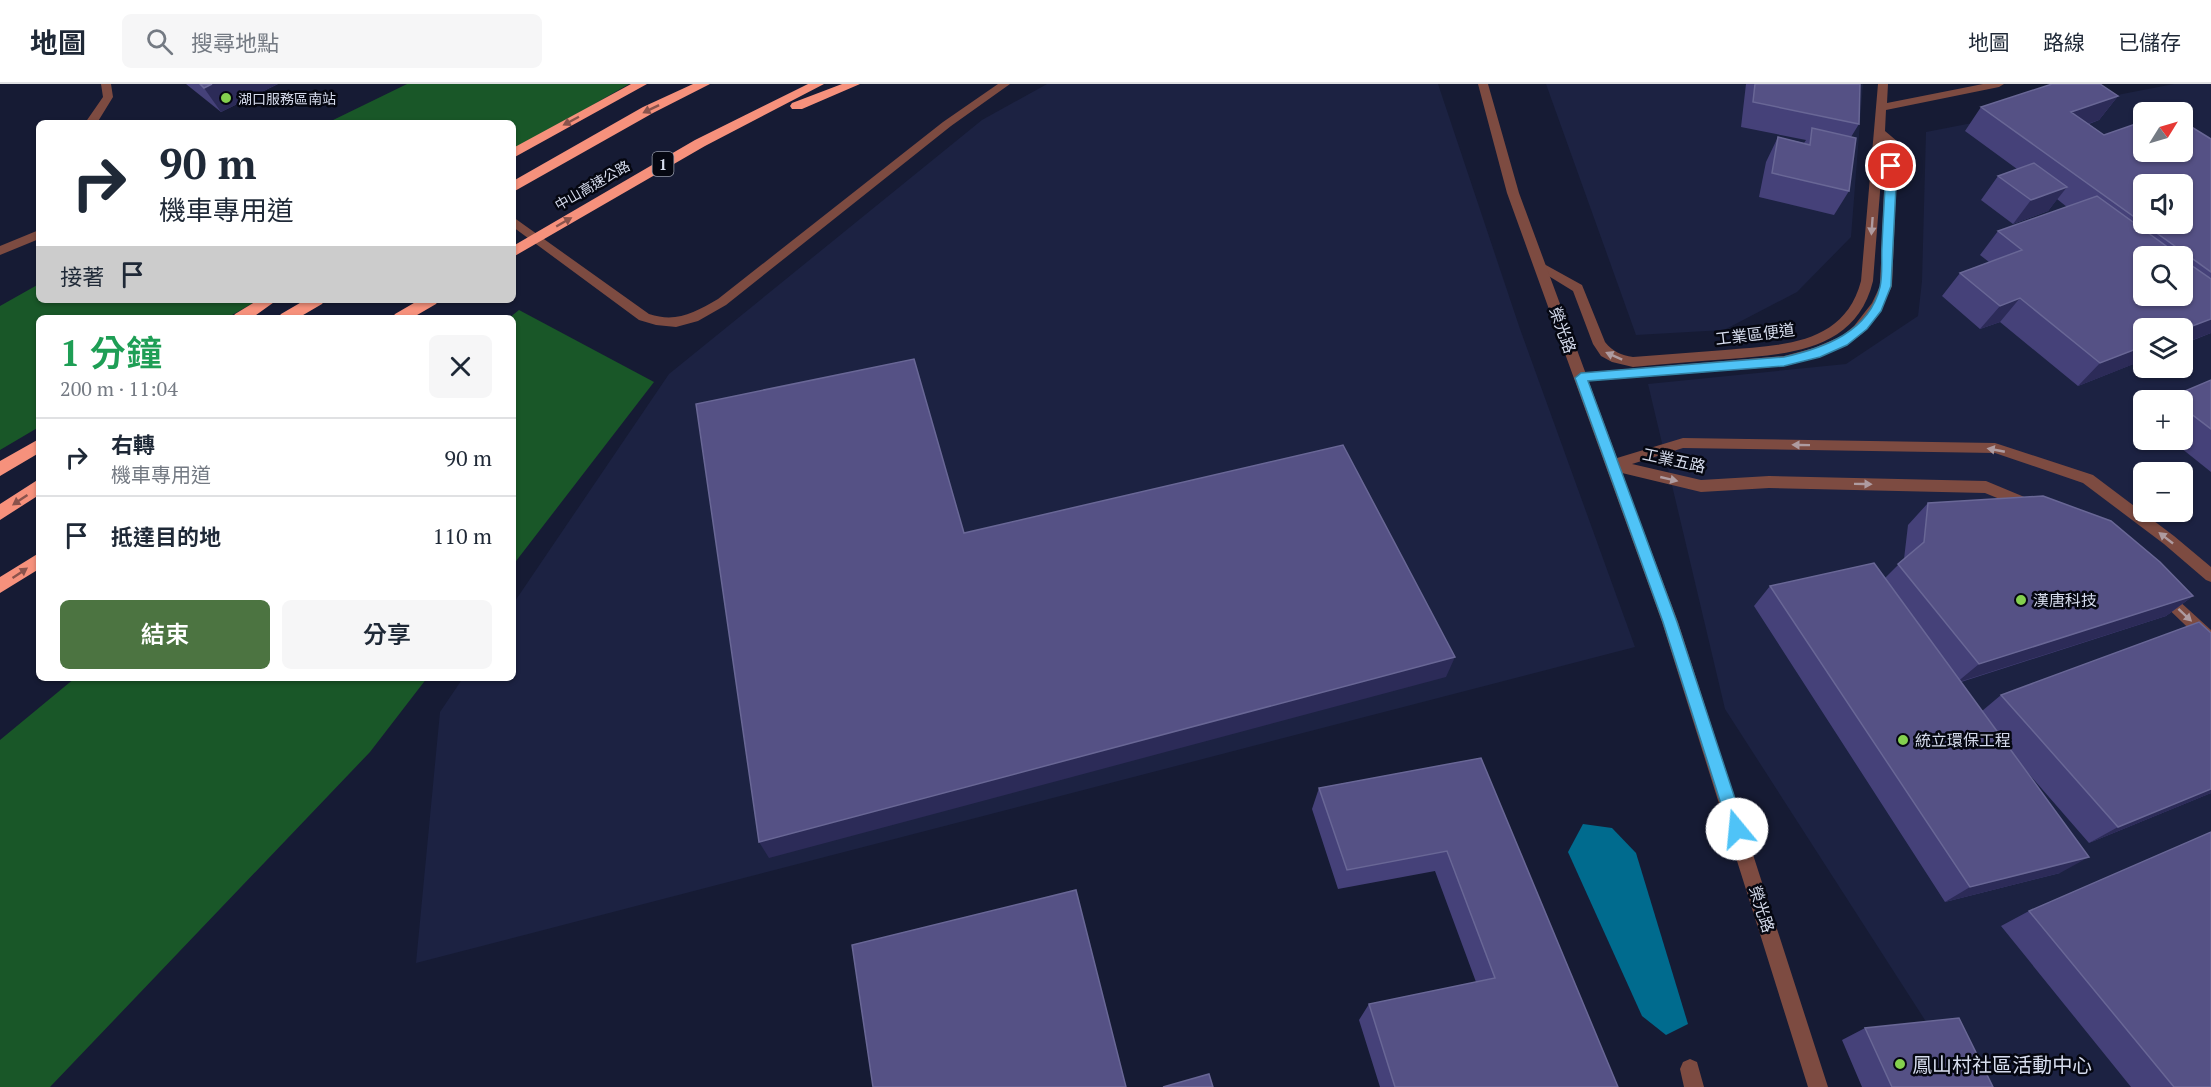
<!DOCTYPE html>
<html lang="zh-TW">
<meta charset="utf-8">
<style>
:root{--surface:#fff;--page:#f6f6f7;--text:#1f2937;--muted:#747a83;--line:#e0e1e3;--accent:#4c7441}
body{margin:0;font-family:"PT Serif","Noto Sans TC",serif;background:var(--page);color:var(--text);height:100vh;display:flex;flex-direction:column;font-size:22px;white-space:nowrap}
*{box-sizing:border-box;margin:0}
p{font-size:20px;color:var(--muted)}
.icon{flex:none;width:33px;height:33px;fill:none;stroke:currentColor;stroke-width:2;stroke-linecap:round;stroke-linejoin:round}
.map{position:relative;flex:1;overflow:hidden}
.drawer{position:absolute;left:36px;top:231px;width:480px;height:366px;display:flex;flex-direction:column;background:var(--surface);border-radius:9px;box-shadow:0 2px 4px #0004}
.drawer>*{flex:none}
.top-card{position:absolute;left:36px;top:36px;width:480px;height:183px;border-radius:9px;box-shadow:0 2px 4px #0004;background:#fff;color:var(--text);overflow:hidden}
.needle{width:39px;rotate:53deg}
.controls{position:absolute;left:2133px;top:18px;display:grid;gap:12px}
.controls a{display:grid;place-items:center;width:60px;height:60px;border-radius:9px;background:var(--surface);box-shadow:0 2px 4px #0004;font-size:30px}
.pin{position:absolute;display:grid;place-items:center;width:51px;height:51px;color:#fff;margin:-26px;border:3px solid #fff;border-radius:50%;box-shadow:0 2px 6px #0007}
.me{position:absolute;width:66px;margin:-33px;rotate:343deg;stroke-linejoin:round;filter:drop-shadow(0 0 4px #0008)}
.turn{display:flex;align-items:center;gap:21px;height:126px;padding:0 24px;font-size:27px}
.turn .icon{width:78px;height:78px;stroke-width:2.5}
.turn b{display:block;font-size:42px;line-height:51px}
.then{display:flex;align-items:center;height:57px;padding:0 24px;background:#0003;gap:12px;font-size:22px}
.round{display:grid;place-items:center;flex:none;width:63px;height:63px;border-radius:9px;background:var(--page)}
.overview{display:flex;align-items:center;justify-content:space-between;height:102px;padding:0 24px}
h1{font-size:36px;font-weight:600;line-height:45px;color:#1e9e55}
.cta{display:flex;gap:12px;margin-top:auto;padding:12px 24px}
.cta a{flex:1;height:69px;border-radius:9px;background:var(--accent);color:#fff;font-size:24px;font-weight:600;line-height:69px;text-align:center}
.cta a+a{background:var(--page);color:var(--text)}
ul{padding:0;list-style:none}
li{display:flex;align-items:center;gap:18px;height:78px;padding:0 24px;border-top:2px solid var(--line)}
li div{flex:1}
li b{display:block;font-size:22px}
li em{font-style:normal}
header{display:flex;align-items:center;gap:36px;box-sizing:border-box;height:84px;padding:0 30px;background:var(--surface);border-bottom:2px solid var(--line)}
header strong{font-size:28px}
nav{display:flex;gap:33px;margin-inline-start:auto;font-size:21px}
.search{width:420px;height:54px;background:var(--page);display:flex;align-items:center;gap:15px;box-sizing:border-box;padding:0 21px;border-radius:9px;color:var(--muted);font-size:22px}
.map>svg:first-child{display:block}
</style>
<header>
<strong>地圖</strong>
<div class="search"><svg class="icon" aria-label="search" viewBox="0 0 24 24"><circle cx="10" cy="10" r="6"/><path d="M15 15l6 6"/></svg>搜尋地點</div>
<nav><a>地圖</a><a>路線</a><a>已儲存</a></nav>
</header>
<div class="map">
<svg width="2211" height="1003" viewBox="0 0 2211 1003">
<rect width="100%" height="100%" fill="#161b34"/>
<path fill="#1c2242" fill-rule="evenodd" d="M 1047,0 L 1438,0 L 1520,245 L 1635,563 L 416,879 L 440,628 L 463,594 L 513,594 L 513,520 L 669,290 L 982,36 Z
M 1546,0 L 1863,0 L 1851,153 L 1797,208 L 1724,246 L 1636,251 Z
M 2174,0 L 2211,0 L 2211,1003 L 1968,1003 L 1725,625 L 1648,300 L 1846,280 L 1918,232 L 1922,197 L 1926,48 ZM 2144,28 L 2182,28 L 2182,68 L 2144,68 ZM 2144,100 L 2182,100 L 2182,140 L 2144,140 ZM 2144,172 L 2182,172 L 2182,212 L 2144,212 ZM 2144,244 L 2182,244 L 2182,284 L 2144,284 ZM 2144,316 L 2182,316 L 2182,356 L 2144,356 ZM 2144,388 L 2182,388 L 2182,428 L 2144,428 Z"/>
<path fill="#195728" d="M 407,0 L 629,0 L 513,67 L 513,39 L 327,39 Z
M 39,200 L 39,216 L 258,216 L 227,234 L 39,234 L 39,343 L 0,366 L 0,222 Z
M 519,226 L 654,298 L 513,481 L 513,234 L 509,234 Z
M 75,594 L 427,594 L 370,668 L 50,1003 L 0,1003 L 0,656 Z"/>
<path fill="#006b8e" d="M 1583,740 L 1612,744 L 1636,769 L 1688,940 L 1666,951 L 1642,932 L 1568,768 Z"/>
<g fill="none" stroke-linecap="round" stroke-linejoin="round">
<path fill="#7d4b41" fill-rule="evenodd" d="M 101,0 L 111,0 L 113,13 L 97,39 L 85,39 L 103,13 Z
M 998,0 L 1010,0 L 951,42 L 726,221 L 698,237 L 676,243 L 656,241 L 639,236 L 513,143 L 513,133 L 649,230 C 676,239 694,229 718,215 L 943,38 Z
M 1878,0 L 1888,0 L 1887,19 L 1983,0 L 2004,0 L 1999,3 L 1886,26 L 1885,47 L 1898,58 L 1892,202 L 1882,223 L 1863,249 L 1851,258 L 1823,271 L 1784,282 L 1576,297 L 1574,294 L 1576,291 L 1581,289 L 1784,272 L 1814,264 L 1842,252 L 1854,242 L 1872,219 L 1880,202 L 1886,59 L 1884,57 L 1873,197 C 1856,267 1789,270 1729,275 C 1697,277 1665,280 1633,283 L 1612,278 L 1601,272 L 1593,260 L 1573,207 L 1534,183 L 1536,180 L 1544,180 L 1582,201 L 1605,258 C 1613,268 1621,271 1633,273 C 1664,271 1694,268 1725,266 C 1780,261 1844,262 1861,197 Z
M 39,146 L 39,155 L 0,171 L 0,162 Z
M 1690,975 L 1697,978 L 1704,1003 L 1684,1003 L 1680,985 L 1683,978 Z"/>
<path fill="#7d4b41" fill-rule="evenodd" d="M 1478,0 L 1488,0 L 1519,109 L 1617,374 L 1683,354 L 1995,359 L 2093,391 L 2174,452 L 2211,483 L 2211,498 L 2206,496 L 2164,460 L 2083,399 L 1995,369 L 1683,364 L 1632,380 L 1701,396 L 1769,392 L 1986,397 L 2034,417 L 2036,421 L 2034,425 L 2024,425 L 1985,409 L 1769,404 L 1701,408 L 1622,389 L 1678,538 L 1828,1003 L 1808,1003 L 1662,538 L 1507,109 Z
M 2162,504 L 2167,506 L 2211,546 L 2211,563 L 2206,561 L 2157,514 L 2154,510 L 2157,506 Z"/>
<path fill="#f6917c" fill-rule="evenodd" d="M 631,0 L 647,0 L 513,74 L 513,64 Z
M 693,0 L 710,0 L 653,29 L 513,108 L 513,97 L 643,23 Z
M 808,0 L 824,0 L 705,62 L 513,173 L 513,162 L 695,56 Z
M 842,0 L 860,0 L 802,25 L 792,25 L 790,22 L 792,19 Z
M 258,216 L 277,216 L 252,234 L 232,234 L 235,230 Z
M 305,216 L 325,216 L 322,220 L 298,234 L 278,234 L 281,230 Z
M 419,216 L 439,216 L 436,220 L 412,234 L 392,234 L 395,230 Z
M 39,355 L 39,369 L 0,392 L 0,377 Z
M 39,395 L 39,411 L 0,436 L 0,420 Z
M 39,469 L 39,485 L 0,509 L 0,493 Z"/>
</g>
<path fill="#454179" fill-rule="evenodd" d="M 186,0 L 278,0 L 221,28 Z
M 1746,0 L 1860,0 L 1859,40 L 1851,53 L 1849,107 L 1834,131 L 1759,113 L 1766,78 L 1778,53 L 1804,59 L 1806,56 L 1741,43 Z
M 2118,12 L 2099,36 L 2089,40 L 2104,51 L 2211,55 L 2211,249 L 2078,302 L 2000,238 L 1980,245 L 1942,212 L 1960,189 L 1989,178 L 1980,171 L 1998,147 L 2067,123 L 2057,115 L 2048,127 L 2013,140 L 1981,116 L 1998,92 L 2017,85 L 1965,47 L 1981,23 ZM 2144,172 L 2182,172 L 2182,212 Z
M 2211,296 L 2211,388 L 2171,356 L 2182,356 L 2182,316 L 2167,316 L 2171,313 Z
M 1928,419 L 2193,512 L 2166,532 L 1961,598 L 1982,627 L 2001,611 L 2211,549 L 2211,709 L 2089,759 L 2022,682 L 2060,789 L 1945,818 L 1754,522 L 1770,502 L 1885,494 L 1904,475 L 1908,441 Z
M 1481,674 L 1618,1003 L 1380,1003 L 1359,936 L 1369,920 L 1476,898 L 1435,787 L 1338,805 L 1312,725 L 1319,704 Z
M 2029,827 L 2211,1003 L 2131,1003 L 2001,842 Z
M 1865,944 L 1993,1003 L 1862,1003 L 1842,956 Z"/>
<path fill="#2c2b58" d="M 212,0 L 278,0 L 221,28 L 204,4 Z
M 2118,12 L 2099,36 L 2053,52 L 2071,28 Z
M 2067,103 L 2048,127 L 2013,140 L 2031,116 Z
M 2020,214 L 2000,238 L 1980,245 L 2000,222 Z
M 2211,235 L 2211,249 L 2182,260 L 2182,246 Z
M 2144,262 L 2144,276 L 2078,302 L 2100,279 Z
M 2193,512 L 2166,532 L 1956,599 L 1979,580 Z
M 1455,573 L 1446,593 L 769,774 L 759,758 Z
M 2211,705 L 2211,709 L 2089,759 L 2118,743 Z
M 2089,773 L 2060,789 L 1945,818 L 1970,803 Z"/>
<path fill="#555185" stroke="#696796" stroke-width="1.5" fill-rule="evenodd" d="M 200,0 L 212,0 L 204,4 Z
M 1755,0 L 1860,0 L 1859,40 L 1753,18 Z
M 2052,0 L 2100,0 L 2118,12 L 2071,28 L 2104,51 L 2144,37 L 2144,68 L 2182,68 L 2182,37 L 2211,55 L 2211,188 L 1981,23 ZM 2144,100 L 2182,100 L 2182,140 L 2144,140 Z
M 1812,44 L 1856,54 L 1849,107 L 1772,89 L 1778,53 L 1810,61 Z
M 2034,79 L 2067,103 L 2031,116 L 1998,92 Z
M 2097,112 L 2180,172 L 2144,172 L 2144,212 L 2182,212 L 2182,175 L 2211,195 L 2211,235 L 2182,246 L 2182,244 L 2144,244 L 2144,262 L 2100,279 L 2020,214 L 2000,222 L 1960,189 L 2022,166 L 1998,147 Z
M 914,275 L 964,449 L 1343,361 L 1455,573 L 759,758 L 696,320 Z
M 2211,296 L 2211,345 L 2182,323 L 2182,316 L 2175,316 L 2171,313 Z
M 2043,412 L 2111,437 L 2160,478 L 2193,512 L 1979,580 L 1898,480 L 1924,458 L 1928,419 Z
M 1874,479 L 2089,773 L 1970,803 L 1770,502 Z
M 2199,538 L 2211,549 L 2211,705 L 2118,743 L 2001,611 Z
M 1481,674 L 1618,1003 L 1395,1003 L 1369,920 L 1495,894 L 1447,767 L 1347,786 L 1319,704 Z
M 2211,748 L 2211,1003 L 2174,1003 L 2029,827 Z
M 1076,806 L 1126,1003 L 873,1003 L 852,861 Z
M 1959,934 L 1993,1003 L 1892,1003 L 1865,944 Z
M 1209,990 L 1213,1003 L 1163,1003 Z"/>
<defs><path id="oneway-solid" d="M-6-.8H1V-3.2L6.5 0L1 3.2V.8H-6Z" transform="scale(1.5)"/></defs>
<g fill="#8a534c">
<use href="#oneway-solid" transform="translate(651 25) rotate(154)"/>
<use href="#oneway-solid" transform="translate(571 37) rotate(152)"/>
<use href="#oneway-solid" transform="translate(564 138) rotate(-30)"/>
<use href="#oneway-solid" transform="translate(20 416) rotate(146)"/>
<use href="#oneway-solid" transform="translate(20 489) rotate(-34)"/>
</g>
<g fill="#ae9ba0">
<use href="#oneway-solid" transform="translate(1872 142) rotate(94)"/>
<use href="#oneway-solid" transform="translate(1614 272) rotate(-156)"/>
<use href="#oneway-solid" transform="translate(1801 361) rotate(-179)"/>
<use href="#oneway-solid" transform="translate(1996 366) rotate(-169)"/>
<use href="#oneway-solid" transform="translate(1669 395) rotate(13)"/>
<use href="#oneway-solid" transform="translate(1863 400) rotate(1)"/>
<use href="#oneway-solid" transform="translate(2166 454) rotate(-142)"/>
<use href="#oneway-solid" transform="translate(2185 531) rotate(43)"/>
</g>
<path fill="#4fc3f7" stroke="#337fa1" stroke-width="1.5" d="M 1891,79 L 1897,82 L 1891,202 L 1881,227 L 1867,245 L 1847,261 L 1820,273 L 1784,282 L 1588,297 L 1677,538 L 1745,745 L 1742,750 L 1737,753 L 1731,750 L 1729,745 L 1663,538 L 1575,294 L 1581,289 L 1784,273 C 1824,264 1869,248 1880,203 C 1883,190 1881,174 1882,161 C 1883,135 1885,109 1886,82 Z"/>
<g fill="#84d04e" stroke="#050711" stroke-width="2">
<circle cx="226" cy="14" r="6"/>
<circle cx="2021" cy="516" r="6"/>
<circle cx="1903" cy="656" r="6"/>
<circle cx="1900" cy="980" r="6"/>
</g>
<g text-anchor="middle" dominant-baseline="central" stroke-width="5" stroke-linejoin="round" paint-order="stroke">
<g font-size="14" fill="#d6dced" stroke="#050711" text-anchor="start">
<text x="238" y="14">湖口服務區南站</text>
</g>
<g font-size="14" fill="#d6dced" stroke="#050711">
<text transform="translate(592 101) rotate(-30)">中山高速公路</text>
</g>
<rect fill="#050711" stroke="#979cab" stroke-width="1.5" x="652.5" y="68" width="21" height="24" rx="4.5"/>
<g font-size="15" font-weight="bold" fill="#d6dced">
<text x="663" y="80">1</text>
</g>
<g font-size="16" fill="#d6dced" stroke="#050711">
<text transform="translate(1563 246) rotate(70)">榮光路</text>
<text transform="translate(1755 250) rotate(-7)">工業區便道</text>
<text transform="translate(1674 376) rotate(12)">工業五路</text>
<text transform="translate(1762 825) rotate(72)">榮光路</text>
</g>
<g font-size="16" fill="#d6dced" stroke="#050711" text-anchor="start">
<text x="2033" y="516">漢唐科技</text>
<text x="1915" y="656">統立環保工程</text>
</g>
<g font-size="20" fill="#d6dced" stroke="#050711" text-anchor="start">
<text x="1912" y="980">鳳山村社區活動中心</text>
</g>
</g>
</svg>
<div class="controls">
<a><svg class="needle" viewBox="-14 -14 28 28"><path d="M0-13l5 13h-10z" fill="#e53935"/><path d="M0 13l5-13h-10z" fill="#747a83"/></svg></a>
<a><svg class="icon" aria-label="sound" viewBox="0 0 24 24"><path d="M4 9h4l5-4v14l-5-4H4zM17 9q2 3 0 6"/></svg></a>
<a><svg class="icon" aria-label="search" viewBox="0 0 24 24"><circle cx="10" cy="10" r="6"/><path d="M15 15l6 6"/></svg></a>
<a><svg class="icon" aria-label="layers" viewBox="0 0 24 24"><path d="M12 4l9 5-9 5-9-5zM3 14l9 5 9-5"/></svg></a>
<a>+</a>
<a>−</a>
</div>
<div class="pin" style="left:1891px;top:82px;background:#d93025"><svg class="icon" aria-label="arrive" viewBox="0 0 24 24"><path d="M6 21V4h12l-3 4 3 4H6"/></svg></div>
<svg class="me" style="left:1737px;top:745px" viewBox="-20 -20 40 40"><circle r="19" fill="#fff"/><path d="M0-13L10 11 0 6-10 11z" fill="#4fc3f7"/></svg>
<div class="top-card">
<div class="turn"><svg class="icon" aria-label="right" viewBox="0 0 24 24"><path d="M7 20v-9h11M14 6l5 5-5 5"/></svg><div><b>90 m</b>機車專用道</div></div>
<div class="then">接著<svg class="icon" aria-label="arrive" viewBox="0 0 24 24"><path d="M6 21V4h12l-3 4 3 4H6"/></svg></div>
</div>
<section class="drawer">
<div class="overview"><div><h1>1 分鐘</h1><p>200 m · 11:04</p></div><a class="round"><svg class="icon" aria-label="close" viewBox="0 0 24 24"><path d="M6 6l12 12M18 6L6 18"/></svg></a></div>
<ul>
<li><svg class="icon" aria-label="right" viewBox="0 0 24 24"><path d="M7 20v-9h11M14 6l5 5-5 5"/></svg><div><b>右轉</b><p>機車專用道</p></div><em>90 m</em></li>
<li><svg class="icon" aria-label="arrive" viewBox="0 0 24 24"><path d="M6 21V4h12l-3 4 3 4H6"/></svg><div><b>抵達目的地</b></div><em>110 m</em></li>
</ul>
<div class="cta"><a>結束</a><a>分享</a></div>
</section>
</div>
